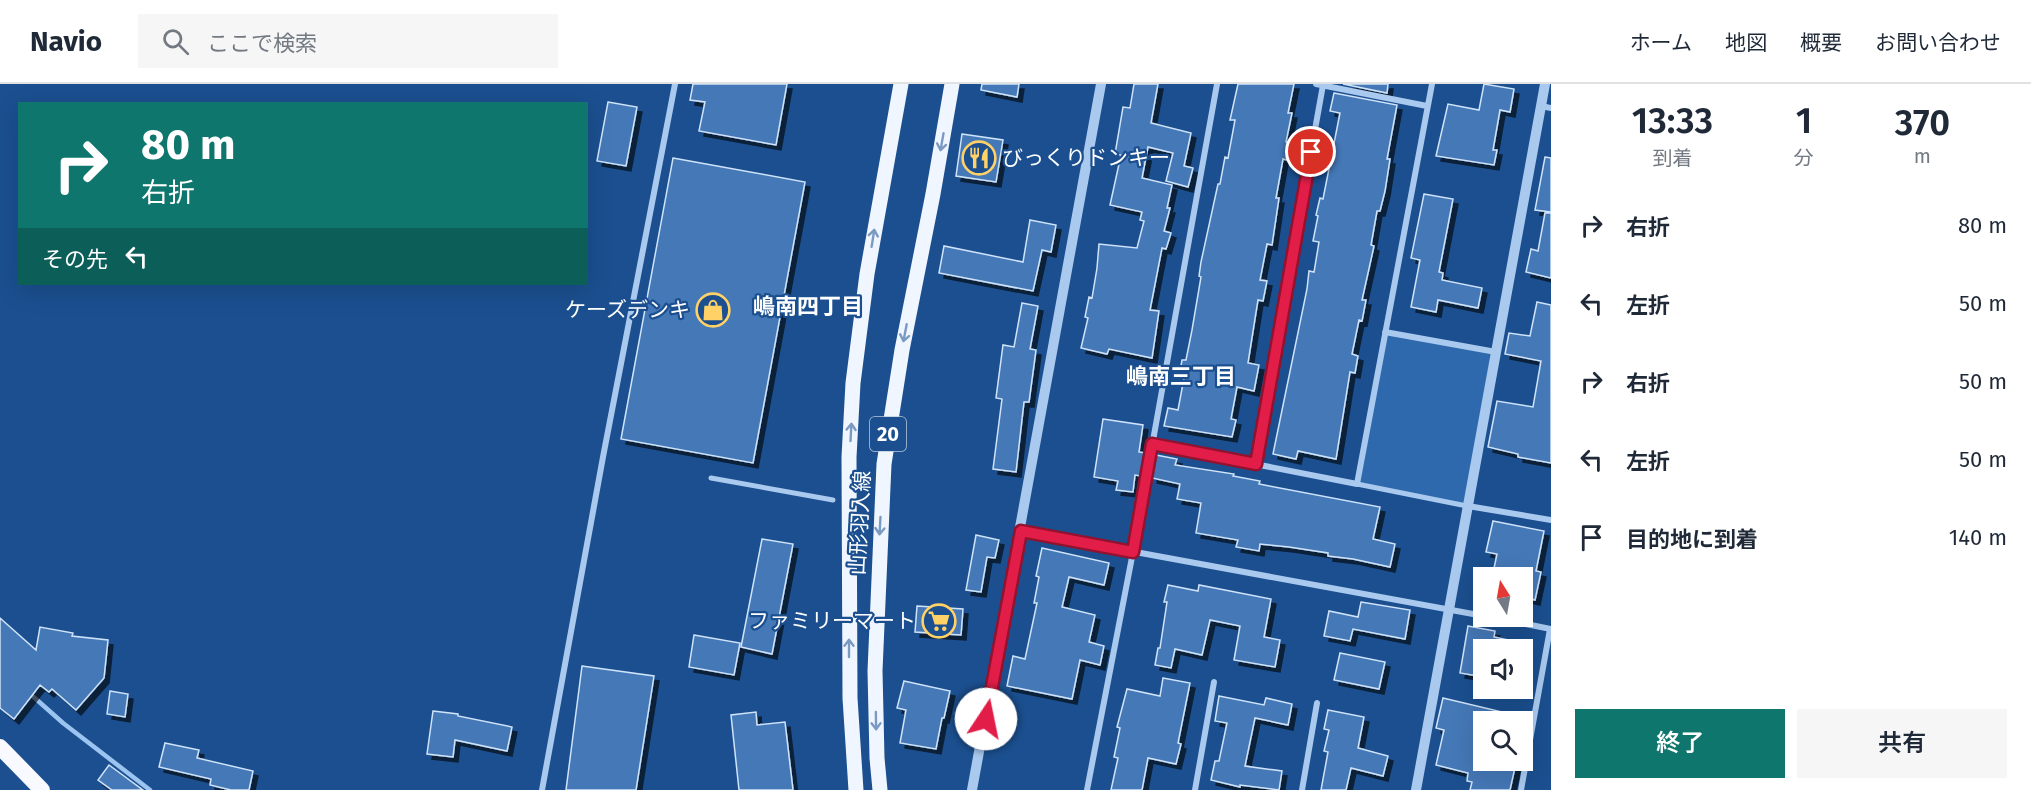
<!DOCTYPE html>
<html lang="ja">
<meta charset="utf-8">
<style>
:root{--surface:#fff;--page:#f6f6f7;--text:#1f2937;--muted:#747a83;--line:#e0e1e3;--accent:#0f766e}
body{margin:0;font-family:"Fira Sans","Noto Sans JP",sans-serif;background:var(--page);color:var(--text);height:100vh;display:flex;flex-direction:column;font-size:22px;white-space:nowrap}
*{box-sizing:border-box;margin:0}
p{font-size:20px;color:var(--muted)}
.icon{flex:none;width:33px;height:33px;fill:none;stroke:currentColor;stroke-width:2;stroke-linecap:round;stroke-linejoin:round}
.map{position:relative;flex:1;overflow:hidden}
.details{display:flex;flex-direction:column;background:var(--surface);width:480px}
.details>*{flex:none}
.banner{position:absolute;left:18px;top:18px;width:570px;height:183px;border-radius:0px;box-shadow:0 6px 24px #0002;background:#0f766e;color:#fff;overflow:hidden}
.needle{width:39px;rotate:349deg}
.fabs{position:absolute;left:1473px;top:483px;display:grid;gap:12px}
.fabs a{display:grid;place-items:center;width:60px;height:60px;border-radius:0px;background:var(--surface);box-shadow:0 6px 24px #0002;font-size:30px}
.pin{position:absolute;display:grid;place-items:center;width:51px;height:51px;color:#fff;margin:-26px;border:3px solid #fff;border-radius:50%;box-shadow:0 2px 6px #0007}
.me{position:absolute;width:66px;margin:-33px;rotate:11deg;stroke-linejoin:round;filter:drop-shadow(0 0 4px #0008)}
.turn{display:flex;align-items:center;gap:21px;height:126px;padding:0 24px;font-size:27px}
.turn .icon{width:78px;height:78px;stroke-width:2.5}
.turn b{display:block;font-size:42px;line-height:51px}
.then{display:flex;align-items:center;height:57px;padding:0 24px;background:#0003;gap:12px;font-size:22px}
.eta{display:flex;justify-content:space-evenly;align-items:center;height:102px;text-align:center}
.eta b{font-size:36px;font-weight:600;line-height:42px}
.cta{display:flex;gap:12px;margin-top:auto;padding:12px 24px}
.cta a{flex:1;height:69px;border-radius:0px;background:var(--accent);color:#fff;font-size:24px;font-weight:600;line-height:69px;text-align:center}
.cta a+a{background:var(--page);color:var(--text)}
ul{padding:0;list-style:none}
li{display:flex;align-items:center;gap:18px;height:78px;padding:0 24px}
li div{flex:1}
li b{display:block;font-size:22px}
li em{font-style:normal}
header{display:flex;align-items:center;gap:36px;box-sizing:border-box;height:84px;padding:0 30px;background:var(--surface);border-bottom:2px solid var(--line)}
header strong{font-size:28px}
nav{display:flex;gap:33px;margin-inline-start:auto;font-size:21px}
.search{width:420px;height:54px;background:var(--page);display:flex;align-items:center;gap:15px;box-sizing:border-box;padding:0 21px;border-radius:0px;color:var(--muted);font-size:22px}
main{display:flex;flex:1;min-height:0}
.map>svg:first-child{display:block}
</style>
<header>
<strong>Navio</strong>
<div class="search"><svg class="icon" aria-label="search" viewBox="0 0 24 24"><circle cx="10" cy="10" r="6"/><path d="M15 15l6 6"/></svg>ここで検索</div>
<nav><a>ホーム</a><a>地図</a><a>概要</a><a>お問い合わせ</a></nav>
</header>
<main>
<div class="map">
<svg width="1551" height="706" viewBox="0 0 1551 706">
<defs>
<filter id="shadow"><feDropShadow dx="5" dy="5" stdDeviation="0" flood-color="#0009"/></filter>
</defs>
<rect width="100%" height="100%" fill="#1b4f8f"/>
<path fill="#2e69ad" d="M 1385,248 L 1496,268 L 1468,422 L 1357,400 Z"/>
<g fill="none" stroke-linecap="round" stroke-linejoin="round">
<path stroke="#9cc4f0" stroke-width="4.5" d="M 28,608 L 63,639 L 150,706"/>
</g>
<path fill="#4478b7" stroke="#cfe3fa" stroke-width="1.5" filter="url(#shadow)" d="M 693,0 L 787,0 L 776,61 L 699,47 L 705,18 L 690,16 Z
M 982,0 L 1019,0 L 1017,13 L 981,6 Z
M 1134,0 L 1158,0 L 1151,39 L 1191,49 L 1184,82 L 1193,84 L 1188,103 L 1166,97 L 1173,69 L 1148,63 L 1142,94 L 1172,101 L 1167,124 L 1170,124 L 1164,147 L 1171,149 L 1166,165 L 1162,164 L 1150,226 L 1159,227 L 1152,274 L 1109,265 L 1107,270 L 1081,264 L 1088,234 L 1085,233 L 1089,213 L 1092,214 L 1097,184 L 1099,160 L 1137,164 L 1144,137 L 1140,136 L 1142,128 L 1110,121 L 1121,71 L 1115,70 L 1123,23 L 1130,24 Z
M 1238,0 L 1294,0 L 1288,29 L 1292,29 L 1286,58 L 1290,59 L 1287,76 L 1283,75 L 1276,114 L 1279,114 L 1272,161 L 1267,160 L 1260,196 L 1267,197 L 1263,217 L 1258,216 L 1248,279 L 1259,281 L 1254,307 L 1237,303 L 1231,335 L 1236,336 L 1232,353 L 1164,342 L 1168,324 L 1178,326 L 1184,294 L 1179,293 L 1182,276 L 1186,276 L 1192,246 L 1201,193 L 1199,192 L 1201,178 L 1218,100 L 1220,100 L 1225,73 L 1228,74 L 1235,36 L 1230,36 Z
M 1343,0 L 1388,0 L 1387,9 Z
M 1484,0 L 1514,5 L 1510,28 L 1500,26 L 1493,66 L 1497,66 L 1494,81 L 1436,72 L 1448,20 L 1479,26 Z
M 1334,9 L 1397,21 L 1387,75 L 1390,75 L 1385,107 L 1380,127 L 1377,127 L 1371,161 L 1374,162 L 1362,216 L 1366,216 L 1362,237 L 1359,236 L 1352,270 L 1358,272 L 1355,289 L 1350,288 L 1336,375 L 1298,367 L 1296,375 L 1273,370 L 1307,205 L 1309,187 L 1314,188 L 1319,158 L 1313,157 L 1318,132 L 1316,131 L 1320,114 L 1323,115 L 1340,29 L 1330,27 Z
M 608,18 L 637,23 L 626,82 L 597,77 Z
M 962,50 L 1003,56 L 996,98 L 956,92 Z
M 1545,73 L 1551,74 L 1551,128 L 1535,126 Z
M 673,74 L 805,98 L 753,379 L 621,355 Z
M 1424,110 L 1453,115 L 1439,188 L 1443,189 L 1442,196 L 1482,204 L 1478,224 L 1438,216 L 1436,228 L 1411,223 L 1420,176 L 1411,174 Z
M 1545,129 L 1551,129 L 1551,194 L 1526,188 L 1531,165 L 1538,167 Z
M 1030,136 L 1056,141 L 1051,168 L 1042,166 L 1033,207 L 939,189 L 944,162 L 1023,178 Z
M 1537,218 L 1551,221 L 1551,379 L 1518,373 L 1518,370 L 1488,363 L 1497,317 L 1533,323 L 1541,277 L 1505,270 L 1509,249 L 1530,252 Z
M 1022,219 L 1038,222 L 1030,265 L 1036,266 L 1029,318 L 1024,318 L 1016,388 L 993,385 L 1002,315 L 996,314 L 1003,261 L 1014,263 Z
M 1103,335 L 1143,341 L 1139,368 L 1145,369 L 1141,392 L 1135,391 L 1133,408 L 1116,406 L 1118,397 L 1094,393 Z
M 1156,371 L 1177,375 L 1175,381 L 1234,390 L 1233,392 L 1260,397 L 1259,400 L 1380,423 L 1373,455 L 1395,460 L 1390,483 L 1353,475 L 1328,472 L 1328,469 L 1289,463 L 1260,460 L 1259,467 L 1236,463 L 1238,456 L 1196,449 L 1201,419 L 1177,415 L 1180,400 L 1152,394 Z
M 1493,437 L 1544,447 L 1536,487 L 1541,488 L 1535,516 L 1522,513 L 1522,494 L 1492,494 L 1497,470 L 1486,468 Z
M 976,451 L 999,456 L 995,474 L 987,473 L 981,508 L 966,506 Z
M 762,455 L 793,460 L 772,570 L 741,563 Z
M 1042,464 L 1109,479 L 1104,501 L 1069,493 L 1062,523 L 1095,531 L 1089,558 L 1104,562 L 1100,581 L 1080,576 L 1072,615 L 1007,602 L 1013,572 L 1025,575 L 1037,519 L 1034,519 L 1039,493 L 1036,492 Z
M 1168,501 L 1198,507 L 1199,501 L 1271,515 L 1264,553 L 1280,556 L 1275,583 L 1234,576 L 1240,542 L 1210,536 L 1202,571 L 1175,565 L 1171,584 L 1155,581 L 1158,564 L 1160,564 L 1167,518 L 1164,518 Z
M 1361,518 L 1410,526 L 1405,555 L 1353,545 L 1350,557 L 1324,552 L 1329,527 L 1358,533 Z
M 917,522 L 963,525 L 961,551 L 915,548 Z
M 0,534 L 36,566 L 40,543 L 73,549 L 72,552 L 108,556 L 104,594 L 76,626 L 52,605 L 49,608 L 40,601 L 14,635 L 0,624 Z
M 1468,542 L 1495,547 L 1494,553 L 1527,560 L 1527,566 L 1484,566 L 1484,593 L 1460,589 Z
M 694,551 L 740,559 L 734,591 L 689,583 Z
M 1340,569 L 1385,578 L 1379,605 L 1334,596 Z
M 582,582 L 654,592 L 636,706 L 566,706 Z
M 1163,594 L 1190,599 L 1178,659 L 1181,660 L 1176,680 L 1148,674 L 1142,706 L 1111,706 L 1118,674 L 1114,673 L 1120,644 L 1117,643 L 1127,605 L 1160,612 Z
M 904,597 L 950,607 L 944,634 L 942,634 L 936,665 L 900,659 L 906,626 L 897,624 Z
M 110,607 L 128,610 L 125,633 L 107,630 Z
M 1219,612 L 1264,621 L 1266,614 L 1292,620 L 1288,641 L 1255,634 L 1245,682 L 1282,687 L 1279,706 L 1240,701 L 1240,703 L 1211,696 L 1215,677 L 1219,677 L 1227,639 L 1215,637 Z
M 1443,614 L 1519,632 L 1519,638 L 1484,638 L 1484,676 L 1516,679 L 1510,706 L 1470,706 L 1472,698 L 1467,697 L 1468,689 L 1436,681 L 1444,646 L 1436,644 Z
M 1328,626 L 1364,633 L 1358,664 L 1388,672 L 1383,692 L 1351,684 L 1346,706 L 1321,706 L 1328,668 L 1324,667 L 1329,646 L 1324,645 Z
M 433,627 L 458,630 L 458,632 L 512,643 L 507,667 L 455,656 L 453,673 L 427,670 Z
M 756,628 L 757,641 L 785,638 L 793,706 L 739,706 L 731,631 Z
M 165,659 L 199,666 L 197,674 L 253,687 L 249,706 L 231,706 L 210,701 L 211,695 L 159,683 Z
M 109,681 L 143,706 L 112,706 L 98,696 Z"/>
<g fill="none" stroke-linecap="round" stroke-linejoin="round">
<path stroke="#a9c9ee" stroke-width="5" d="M 711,394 L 833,416
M 1357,400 L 1467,422"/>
<path stroke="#a9c9ee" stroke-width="6" d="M 1316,0 L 1427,22
M 1541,22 L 1551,24
M 1385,248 L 1496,268
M 1152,360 L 1357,400 L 1432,0
M 1255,380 L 1323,1
M 1468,422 L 1551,436
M 1021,447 L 1484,532
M 1486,532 L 1551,545
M 542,706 L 603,373 L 675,0
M 1087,706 L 1133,468 L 1217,0
M 1195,706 L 1214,598
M 1302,706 L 1317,619
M 1521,706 L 1550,545"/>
<path stroke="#a9c9ee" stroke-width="10" d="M 972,706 L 1101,0
M 1416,706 L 1545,0"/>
<path stroke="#f0f6ff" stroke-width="15" d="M 856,706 L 850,614 L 849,373 L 853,299 L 867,190 L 901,0
M 880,706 L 877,674 L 875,587 L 884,380 L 902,266 L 933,110 L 952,0"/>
<path stroke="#f8faff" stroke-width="16" d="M 0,663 L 42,706"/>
</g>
<defs><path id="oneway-shaft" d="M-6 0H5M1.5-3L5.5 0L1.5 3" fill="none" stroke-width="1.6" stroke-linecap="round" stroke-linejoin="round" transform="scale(1.5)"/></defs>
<g stroke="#7b9ac1">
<use href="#oneway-shaft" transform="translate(942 58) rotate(100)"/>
<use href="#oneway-shaft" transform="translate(873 154) rotate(-81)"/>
<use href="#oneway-shaft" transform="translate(905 249) rotate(101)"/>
<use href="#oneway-shaft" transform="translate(851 348) rotate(-87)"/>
<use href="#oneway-shaft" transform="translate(880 442) rotate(93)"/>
<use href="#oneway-shaft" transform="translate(849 564) rotate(-90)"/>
<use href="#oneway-shaft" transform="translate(876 637) rotate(89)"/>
</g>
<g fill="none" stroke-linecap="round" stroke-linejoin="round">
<g stroke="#92132f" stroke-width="15">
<path id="route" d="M 986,635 L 1021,447 L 1133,468 L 1152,360 L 1256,380 L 1311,68"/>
</g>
<use href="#route" stroke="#e11d48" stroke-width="10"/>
</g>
<defs>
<g id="restaurant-ring" transform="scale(1.725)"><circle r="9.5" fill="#1b4f8f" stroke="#ffd166" stroke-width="1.5"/><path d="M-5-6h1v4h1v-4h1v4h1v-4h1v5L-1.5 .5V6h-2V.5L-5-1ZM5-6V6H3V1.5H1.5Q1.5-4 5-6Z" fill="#ffd166"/></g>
<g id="shop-ring" transform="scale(1.725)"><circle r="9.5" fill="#1b4f8f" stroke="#ffd166" stroke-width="1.5"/><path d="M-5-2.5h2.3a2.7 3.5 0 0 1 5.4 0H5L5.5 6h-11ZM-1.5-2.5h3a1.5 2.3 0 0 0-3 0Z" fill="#ffd166"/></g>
<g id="supermarket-ring" transform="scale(1.725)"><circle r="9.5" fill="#1b4f8f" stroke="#ffd166" stroke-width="1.5"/><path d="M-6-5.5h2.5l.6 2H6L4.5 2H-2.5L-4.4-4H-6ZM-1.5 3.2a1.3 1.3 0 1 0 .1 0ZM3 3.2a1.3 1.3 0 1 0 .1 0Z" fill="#ffd166"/></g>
</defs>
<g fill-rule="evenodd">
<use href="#restaurant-ring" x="979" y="74"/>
<use href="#shop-ring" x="713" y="226"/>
<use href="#supermarket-ring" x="939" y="537"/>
</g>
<g text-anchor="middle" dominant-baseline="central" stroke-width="4.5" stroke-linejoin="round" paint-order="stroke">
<rect fill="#1b4f8f" stroke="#bbcadd" stroke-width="1.5" x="870" y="333" width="36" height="34" rx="4.5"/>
<g font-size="20" font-weight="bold" fill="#fff">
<text x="888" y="350">20</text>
</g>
<g font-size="21" fill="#fff" stroke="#1b4f8f" text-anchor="end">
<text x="1002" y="74" text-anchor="start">びっくりドンキー</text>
<text x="690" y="226">ケーズデンキ</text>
<text x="916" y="537">ファミリーマート</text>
</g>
<g font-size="21" fill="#fff" stroke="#1b4f8f">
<text transform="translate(860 439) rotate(-87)">山形羽入線</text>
</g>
<g font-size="22" font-weight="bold" fill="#fff" stroke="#1b4f8f">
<text x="808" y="222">嶋南四丁目</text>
<text x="1181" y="292">嶋南三丁目</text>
</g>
</g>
</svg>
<div class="fabs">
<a><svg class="needle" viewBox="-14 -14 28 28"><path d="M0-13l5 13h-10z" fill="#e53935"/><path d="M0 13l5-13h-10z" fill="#747a83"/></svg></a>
<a><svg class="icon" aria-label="sound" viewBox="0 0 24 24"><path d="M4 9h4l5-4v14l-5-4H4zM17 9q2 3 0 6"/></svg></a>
<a><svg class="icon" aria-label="search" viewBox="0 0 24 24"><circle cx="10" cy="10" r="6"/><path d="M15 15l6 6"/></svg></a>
</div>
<div class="pin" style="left:1311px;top:68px;background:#d93025"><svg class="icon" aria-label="arrive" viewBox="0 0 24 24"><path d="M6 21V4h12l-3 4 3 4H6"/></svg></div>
<svg class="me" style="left:986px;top:635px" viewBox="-20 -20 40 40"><circle r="19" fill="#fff"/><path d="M0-13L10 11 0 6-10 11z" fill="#e11d48"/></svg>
<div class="banner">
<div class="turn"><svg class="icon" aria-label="right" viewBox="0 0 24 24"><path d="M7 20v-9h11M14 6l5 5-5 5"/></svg><div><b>80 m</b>右折</div></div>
<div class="then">その先<svg class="icon" aria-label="left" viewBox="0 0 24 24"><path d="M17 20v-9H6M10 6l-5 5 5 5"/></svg></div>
</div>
</div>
<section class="details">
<div class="eta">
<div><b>13:33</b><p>到着</p></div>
<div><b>1</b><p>分</p></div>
<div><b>370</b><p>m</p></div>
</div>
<ul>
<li><svg class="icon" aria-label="right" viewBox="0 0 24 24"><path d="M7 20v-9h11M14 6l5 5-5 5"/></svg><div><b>右折</b></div><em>80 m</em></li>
<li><svg class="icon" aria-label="left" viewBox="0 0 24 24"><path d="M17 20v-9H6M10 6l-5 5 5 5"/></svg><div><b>左折</b></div><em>50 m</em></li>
<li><svg class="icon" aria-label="right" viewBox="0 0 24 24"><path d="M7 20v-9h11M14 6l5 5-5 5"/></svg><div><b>右折</b></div><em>50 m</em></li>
<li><svg class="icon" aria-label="left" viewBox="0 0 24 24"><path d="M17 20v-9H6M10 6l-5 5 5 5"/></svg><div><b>左折</b></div><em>50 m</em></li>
<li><svg class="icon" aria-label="arrive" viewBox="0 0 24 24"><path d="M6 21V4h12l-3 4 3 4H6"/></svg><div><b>目的地に到着</b></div><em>140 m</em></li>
</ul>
<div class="cta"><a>終了</a><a>共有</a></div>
</section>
</main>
